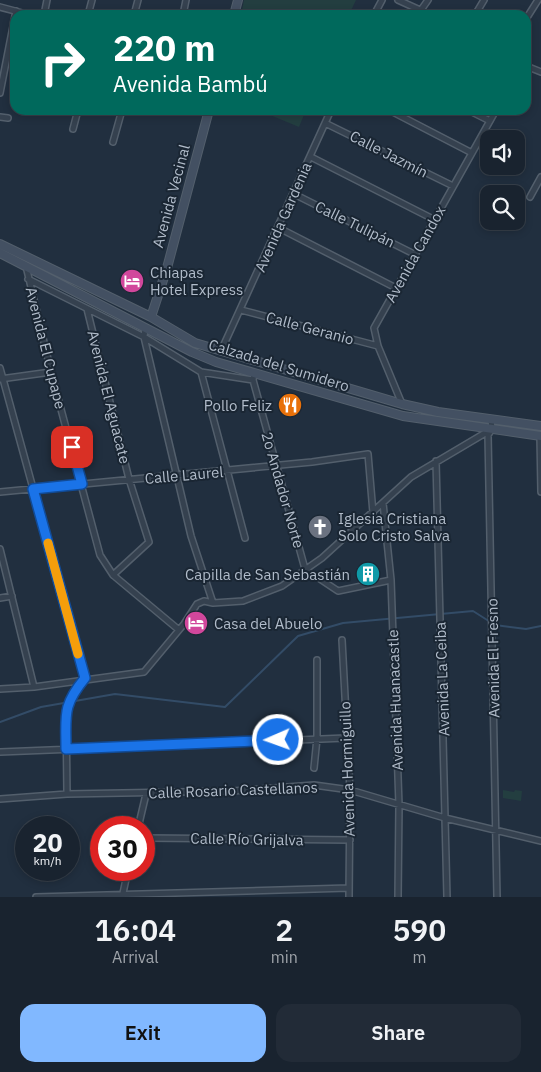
<!DOCTYPE html>
<meta charset="utf-8">
<style>
:root{--surface:#19232f;--page:#222b37;--text:#f1f3f6;--muted:#9fa4aa;--line:#37404b;--accent:#81b8ff}
body{margin:0;font-family:"IBM Plex Sans",sans-serif;background:var(--page);color:var(--text);height:100vh;display:flex;flex-direction:column;font-size:19px;white-space:nowrap}
*{box-sizing:border-box;margin:0}
p{font-size:16px;color:var(--muted)}
.icon{flex:none;width:28px;height:28px;fill:none;stroke:currentColor;stroke-width:2;stroke-linecap:round;stroke-linejoin:round}
.map{position:relative;height:897px;overflow:hidden}
.panel{display:flex;flex-direction:column;background:var(--surface);flex:1}
.panel>*{flex:none}
.top-card{position:absolute;left:10px;top:10px;width:521px;height:105px;border-radius:15px;box-shadow:0 2px 8px #0003,0 0 0 1px var(--line);background:#00695c;color:#fff;overflow:hidden}
.buttons{position:absolute;left:480px;top:130px;display:grid;gap:10px}
.buttons a{display:grid;place-items:center;width:45px;height:45px;border-radius:10px;background:var(--surface);box-shadow:0 2px 8px #0003,0 0 0 1px var(--line);font-size:25px}
.speed{position:absolute;left:15px;top:816px;display:flex;gap:10px;font-size:25px;font-weight:700;text-align:center}
.speed>*{display:grid;place-content:center;width:65px;height:65px;border-radius:50%;background:var(--surface);box-shadow:0 2px 8px #0003,0 0 0 1px var(--line);line-height:1}
.speed small{font-size:12px;font-weight:400}
.speed .limit{border:8px solid #d22;background:#fff;color:#111}
.pin{position:absolute;display:grid;place-items:center;width:42px;height:42px;color:#fff;margin:-21px;border-radius:10px;box-shadow:0 2px 8px #0006}
.me{position:absolute;width:55px;margin:-28px;rotate:268deg;stroke-linejoin:round;filter:drop-shadow(0 0 4px #0008)}
.turn{display:flex;align-items:center;gap:18px;height:105px;padding:0 20px;font-size:22px}
.turn .icon{width:65px;height:65px;stroke-width:2.5}
.turn b{display:block;font-size:35px;line-height:42px}
.eta{display:flex;justify-content:space-evenly;align-items:center;height:85px;text-align:center}
.eta b{font-size:30px;font-weight:600;line-height:35px}
.button{display:flex;gap:10px;margin-top:auto;padding:10px 20px}
.button a{flex:1;height:58px;border-radius:15px;background:var(--accent);color:#111;font-size:20px;font-weight:600;line-height:58px;text-align:center}
.button a+a{background:var(--page);color:var(--text)}
.map>svg:first-child{display:block}
</style>
<div class="map">
<svg width="541" height="897" viewBox="0 0 541 897">
<rect width="100%" height="100%" fill="#212f3f"/>
<path fill="#233e40" d="M 244,0 L 356,0 L 349,15 L 241,15 Z
M 258,110 L 306,110 L 299,127 Z
M 503,790 L 514,792 L 515,790 L 522,791 L 521,801 L 503,798 Z"/>
<g fill="none" stroke-linecap="round" stroke-linejoin="round">
<path stroke="#334c67" stroke-width="2" d="M 0,722 L 41,707 L 115,694 L 225,707 L 298,636 L 343,623 L 473,611 L 495,625 L 526,629 L 541,626"/>
<g stroke="#535f6c" stroke-width="8">
<path id="street" d="M 398,0 L 431,15
M 0,7 L 30,15
M 421,10 L 428,0
M 44,15 L 47,0
M 88,15 L 92,0
M 134,15 L 138,0
M 183,15 L 186,0
M 374,15 L 382,0
M 475,15 L 484,0
M 526,19 L 538,0
M 526,66 L 541,72
M 0,93 L 16,11
M 389,110 L 472,153
M 468,110 L 490,121
M 0,117 L 8,118
M 325,123 L 453,186
M 73,129 L 78,110
M 113,142 L 122,110
M 311,157 L 435,220
M 294,194 L 416,255
M 530,197 L 541,177
M 279,228 L 396,288
M 26,266 L 51,372 L 100,555 L 113,575 L 179,630
M 28,279 L 144,337 L 201,372 L 253,380
M 87,309 L 129,479 L 149,542 L 113,575
M 241,310 L 378,346
M 145,328 L 144,337 L 191,536 L 213,603
M 221,351 L 331,110
M 0,368 L 85,678 L 72,694 L 66,708 L 67,794
M 201,372 L 245,538
M 254,373 L 253,380 L 305,569 L 338,591 L 391,580
M 0,379 L 51,372
M 402,404 L 378,346 L 374,328 L 496,110
M 491,419 L 492,429 L 488,435 L 497,897
M 540,436 L 541,492
M 436,461 L 447,897
M 0,492 L 312,462 L 368,454 L 373,513
M 383,503 L 391,580 L 399,805 L 398,897
M 0,549 L 34,687
M 0,598 L 12,596
M 342,640 L 350,790 L 349,897
M 0,689 L 34,687 L 144,672 L 184,624 L 197,604 L 204,601 L 213,603 L 243,601 L 282,586 L 322,558 L 411,477 L 492,429
M 0,752 L 346,738
M 314,768 L 317,738 L 317,660
M 0,799 L 67,794 L 233,791 L 314,785 L 350,790 L 445,818 L 541,841
M 138,828 L 146,794
M 144,838 L 350,840
M 123,893 L 128,870
M 36,897 L 349,888"/>
</g>
<g stroke="#535f6c" stroke-width="10">
<path id="secondary" d="M 234,15 L 238,0
M 0,244 L 151,317 L 195,343 L 402,404 L 438,412 L 541,426
M 0,253 L 192,352 L 216,362 L 403,416 L 541,436
M 151,317 L 167,268 L 209,110"/>
</g>
<use href="#street" stroke="#35414f" stroke-width="5"/>
<use href="#secondary" stroke="#435062" stroke-width="8"/>
</g>
<g fill="none" stroke-linecap="round" stroke-linejoin="round">
<g stroke="#114b97" stroke-width="12">
<path id="route" d="M 72,447 L 82,484 L 33,489 L 85,678 C 62,706 66,715 66,749 L 278,740"/>
</g>
<use href="#route" stroke="#1a73e8" stroke-width="9"/>
<path stroke="#f59e0b" stroke-width="9" d="M 48,543 L 78,654"/>
</g>
<defs>
<g id="hotel-disc" transform="scale(1.25)"><circle r="9.5" fill="#d1479c" stroke="#1a2633"/><path d="M-6-4.5h1.5V1H6V5H4.5V3h-9V5H-6ZM-4 0a1.8 1.8 0 1 1 3.6 0ZM.5 0V-2.5h3Q6-2.5 6 0Z" fill="#fff"/></g>
<g id="restaurant-disc" transform="scale(1.25)"><circle r="9.5" fill="#e8710a" stroke="#1a2633"/><path d="M-5-6h1v4h1v-4h1v4h1v-4h1v5L-1.5 .5V6h-2V.5L-5-1ZM5-6V6H3V1.5H1.5Q1.5-4 5-6Z" fill="#fff"/></g>
<g id="church-disc" transform="scale(1.25)"><circle r="9.5" fill="#6b7280" stroke="#1a2633"/><path d="M-1.2-6h2.4v3.5h3.3v2.4h-3.3V6h-2.4V-.1h-3.3v-2.4h3.3Z" fill="#fff"/></g>
<g id="building-disc" transform="scale(1.25)"><circle r="9.5" fill="#0f9aa8" stroke="#1a2633"/><path d="M-4-6H4V6H1V3H-1V6H-4ZM-2.5-4.3h1.7v1.8h-1.7ZM.8-4.3h1.7v1.8H.8ZM-2.5-1h1.7V.8h-1.7ZM.8-1h1.7V.8H.8Z" fill="#fff"/></g>
</defs>
<g fill-rule="evenodd">
<use href="#hotel-disc" x="132" y="281"/>
<use href="#restaurant-disc" x="290" y="405"/>
<use href="#church-disc" x="320" y="527"/>
<use href="#building-disc" x="368" y="574"/>
<use href="#hotel-disc" x="196" y="623"/>
</g>
<g text-anchor="middle" dominant-baseline="central" stroke-width="4" stroke-linejoin="round" paint-order="stroke">
<g font-size="15" fill="#b1bcca" stroke="#1a2633">
<text transform="translate(389 154) rotate(27)">Calle Jazmín</text>
<text transform="translate(171 196) rotate(-75)">Avenida Vecinal</text>
<text transform="translate(283 217) rotate(-66)">Avenida Gardenia</text>
<text transform="translate(355 224) rotate(26)">Calle Tulipán</text>
<text transform="translate(415 254) rotate(-61)">Avenida Candox</text>
<text transform="translate(310 328) rotate(15)">Calle Geranio</text>
<text transform="translate(46 348) rotate(76)">Avenida El Cupape</text>
<text transform="translate(279 365) rotate(17)">Calzada del Sumidero</text>
<text transform="translate(109 397) rotate(76)">Avenida El Aguacate</text>
<text transform="translate(184 475) rotate(-5)">Calle Laurel</text>
<text transform="translate(283 490) rotate(74)">2o Andador Norte</text>
<text transform="translate(493 658) rotate(-91)">Avenida El Fresno</text>
<text transform="translate(442 679) rotate(-92)">Avenida La Ceiba</text>
<text transform="translate(395 700) rotate(-92)">Avenida Huanacastle</text>
<text transform="translate(347 769) rotate(-92)">Avenida Hormiguillo</text>
<text transform="translate(233 790) rotate(-2)">Calle Rosario Castellanos</text>
<text transform="translate(247 839) rotate(1)">Calle Río Grijalva</text>
</g>
<g font-size="15" fill="#b1bcca" stroke="#1a2633" text-anchor="start">
<text x="150" y="272">Chiapas<tspan x="150" dy="17">Hotel Express</tspan></text>
<text x="272" y="405" text-anchor="end">Pollo Feliz</text>
<text x="338" y="518">Iglesia Cristiana<tspan x="338" dy="17">Solo Cristo Salva</tspan></text>
<text x="350" y="574" text-anchor="end">Capilla de San Sebastián</text>
<text x="214" y="623">Casa del Abuelo</text>
</g>
</g>
</svg>
<div class="buttons">
<a><svg class="icon" aria-label="sound" viewBox="0 0 24 24"><path d="M4 9h4l5-4v14l-5-4H4zM17 9q2 3 0 6"/></svg></a>
<a><svg class="icon" aria-label="search" viewBox="0 0 24 24"><circle cx="10" cy="10" r="6"/><path d="M15 15l6 6"/></svg></a>
</div>
<div class="speed"><div>20<small>km/h</small></div><div class="limit">30</div></div>
<div class="pin" style="left:72px;top:447px;background:#d93025"><svg class="icon" aria-label="arrive" viewBox="0 0 24 24"><path d="M6 21V4h12l-3 4 3 4H6"/></svg></div>
<svg class="me" style="left:278px;top:740px" viewBox="-20 -20 40 40"><circle r="17" fill="#1a73e8" stroke="#fff" stroke-width="3"/><path d="M0-11L8 9 0 5-8 9z" fill="#fff"/></svg>
<div class="top-card">
<div class="turn"><svg class="icon" aria-label="right" viewBox="0 0 24 24"><path d="M7 20v-9h11M14 6l5 5-5 5"/></svg><div><b>220 m</b>Avenida Bambú</div></div>
</div>
</div>
<section class="panel">
<div class="eta">
<div><b>16:04</b><p>Arrival</p></div>
<div><b>2</b><p>min</p></div>
<div><b>590</b><p>m</p></div>
</div>
<div class="button"><a>Exit</a><a>Share</a></div>
</section>
